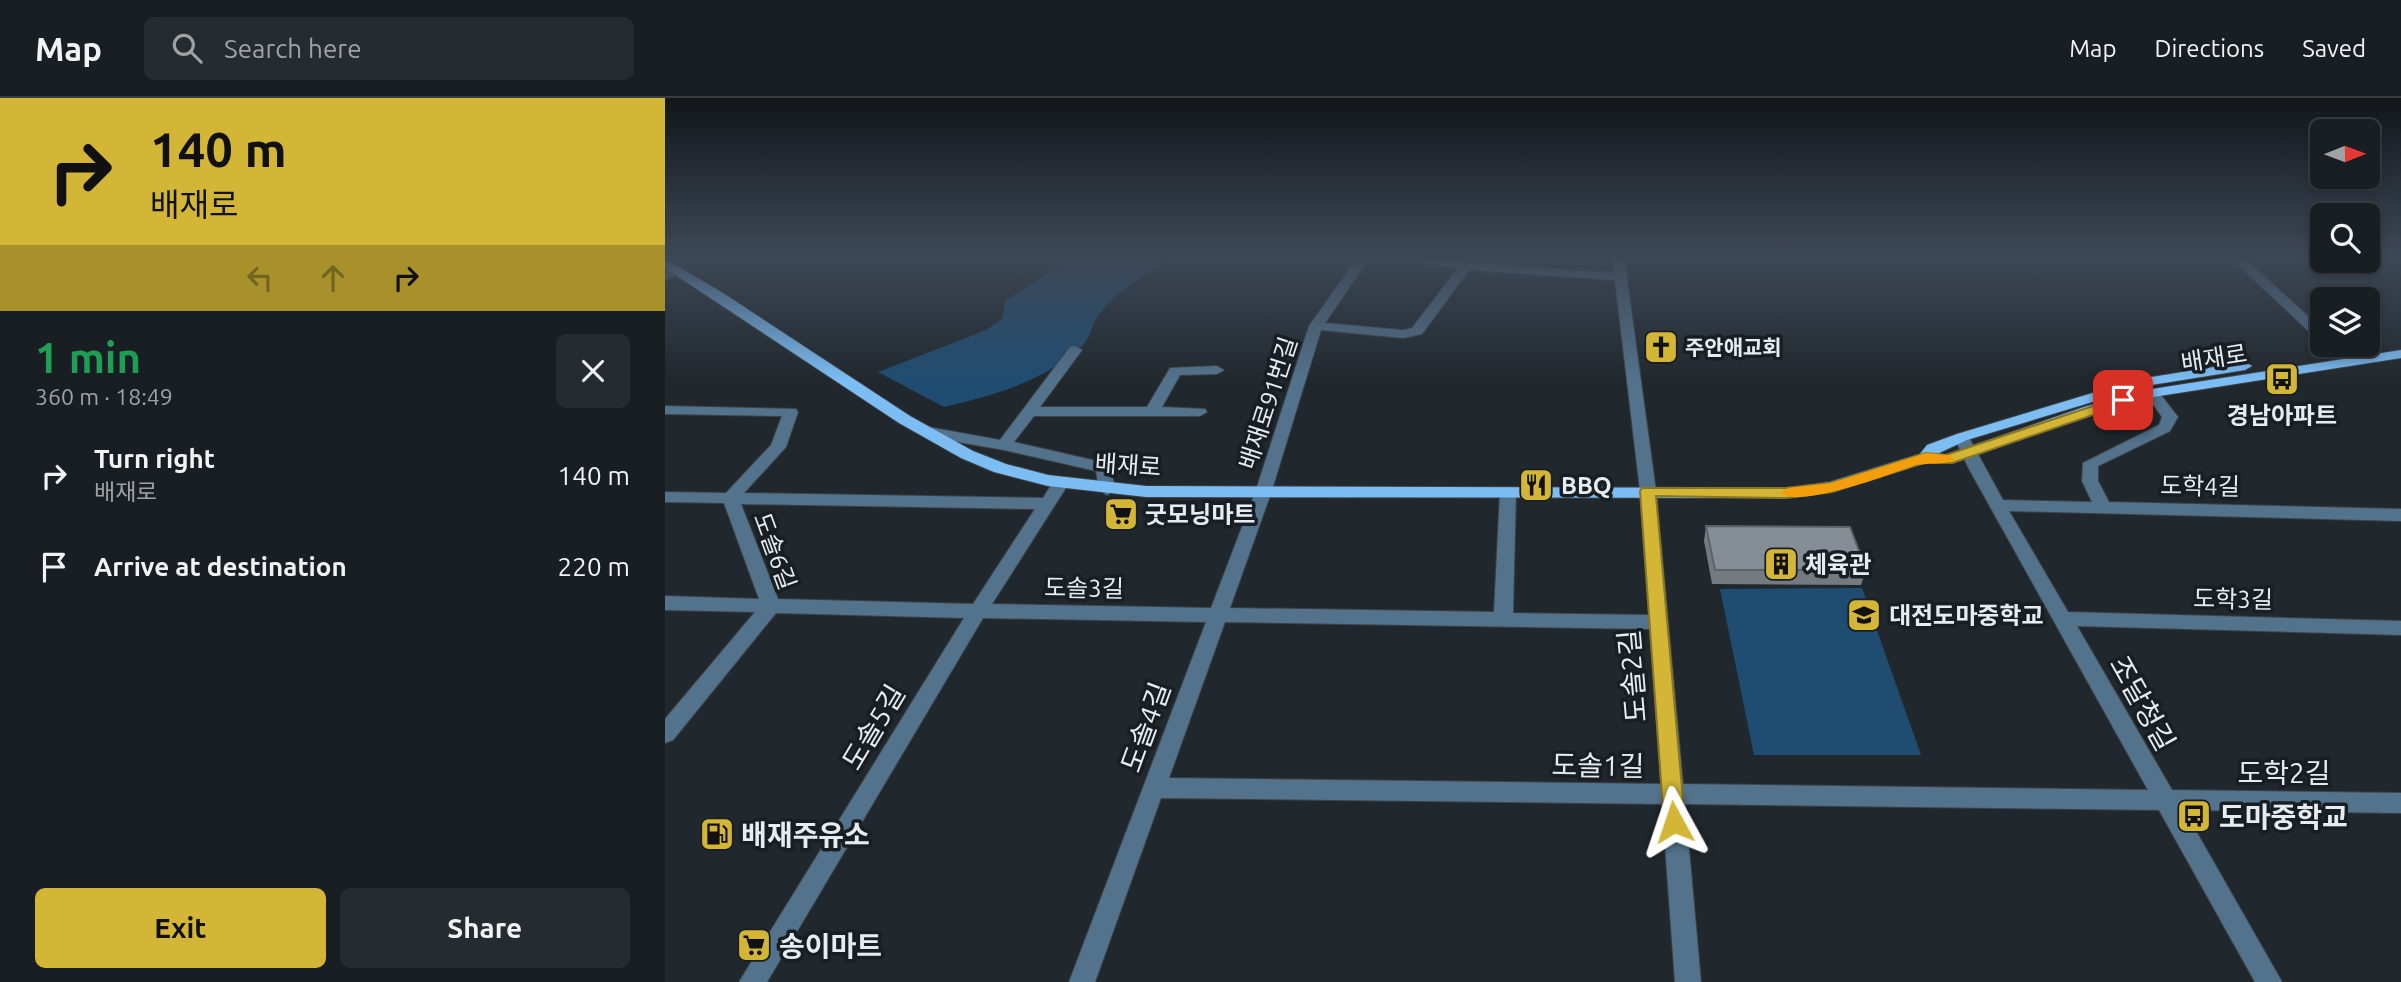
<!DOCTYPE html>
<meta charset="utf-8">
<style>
:root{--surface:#191e22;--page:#262b2f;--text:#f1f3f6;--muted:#9fa2a5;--line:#373c40;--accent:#d3b635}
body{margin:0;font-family:Ubuntu,"Noto Sans KR",sans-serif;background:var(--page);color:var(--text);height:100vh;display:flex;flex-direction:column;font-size:26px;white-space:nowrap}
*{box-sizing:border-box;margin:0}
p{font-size:23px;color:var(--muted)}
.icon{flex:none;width:38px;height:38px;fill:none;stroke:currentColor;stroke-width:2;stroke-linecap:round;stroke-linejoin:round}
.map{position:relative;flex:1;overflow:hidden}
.panel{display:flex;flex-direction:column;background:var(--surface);width:665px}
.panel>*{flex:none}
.top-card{background:#d3b635;color:#111;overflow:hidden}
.needle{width:46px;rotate:89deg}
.controls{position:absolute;left:1645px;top:21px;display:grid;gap:14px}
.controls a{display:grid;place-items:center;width:70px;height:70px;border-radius:10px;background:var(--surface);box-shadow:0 4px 10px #0003,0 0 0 2px var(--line);font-size:35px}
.pin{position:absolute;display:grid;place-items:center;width:60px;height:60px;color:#fff;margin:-30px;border-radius:14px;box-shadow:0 4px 10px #0006}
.me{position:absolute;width:77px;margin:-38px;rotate:355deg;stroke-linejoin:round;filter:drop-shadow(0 0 5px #0008)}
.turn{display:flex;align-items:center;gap:24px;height:147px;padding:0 35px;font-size:32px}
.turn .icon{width:91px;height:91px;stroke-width:2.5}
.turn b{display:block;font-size:49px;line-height:60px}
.lanes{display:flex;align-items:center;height:66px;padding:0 35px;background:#0003;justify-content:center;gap:35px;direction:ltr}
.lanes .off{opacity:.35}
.round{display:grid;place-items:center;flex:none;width:74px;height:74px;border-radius:10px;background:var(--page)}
.overview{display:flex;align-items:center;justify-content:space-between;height:119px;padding:0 35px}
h1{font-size:42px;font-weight:700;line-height:52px;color:#1e9e55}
.button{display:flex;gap:14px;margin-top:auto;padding:14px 35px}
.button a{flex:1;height:80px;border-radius:10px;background:var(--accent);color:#111;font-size:28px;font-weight:700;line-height:80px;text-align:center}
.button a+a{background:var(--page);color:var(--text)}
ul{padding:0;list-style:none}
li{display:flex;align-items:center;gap:21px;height:91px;padding:0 35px}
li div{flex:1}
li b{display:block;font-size:26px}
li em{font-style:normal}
header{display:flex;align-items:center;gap:42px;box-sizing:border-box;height:98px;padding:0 35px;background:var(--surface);border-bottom:2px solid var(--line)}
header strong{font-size:33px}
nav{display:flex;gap:38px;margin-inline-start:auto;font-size:24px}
.search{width:490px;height:63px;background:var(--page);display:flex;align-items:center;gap:18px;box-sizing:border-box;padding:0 24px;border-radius:10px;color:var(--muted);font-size:26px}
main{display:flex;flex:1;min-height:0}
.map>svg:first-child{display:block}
</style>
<header>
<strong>Map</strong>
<div class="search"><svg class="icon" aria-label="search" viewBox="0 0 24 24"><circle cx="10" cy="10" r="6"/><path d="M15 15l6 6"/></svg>Search here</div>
<nav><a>Map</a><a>Directions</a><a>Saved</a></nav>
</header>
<main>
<section class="panel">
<div class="top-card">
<div class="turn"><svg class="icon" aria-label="right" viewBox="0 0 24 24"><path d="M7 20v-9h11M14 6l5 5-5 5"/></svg><div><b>140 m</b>배재로</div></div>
<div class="lanes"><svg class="icon off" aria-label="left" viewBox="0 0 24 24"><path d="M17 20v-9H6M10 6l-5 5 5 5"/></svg><svg class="icon off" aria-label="ahead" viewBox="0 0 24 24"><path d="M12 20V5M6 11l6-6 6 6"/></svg><svg class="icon" aria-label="right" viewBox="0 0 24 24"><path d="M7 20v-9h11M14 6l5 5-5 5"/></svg></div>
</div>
<div class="overview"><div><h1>1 min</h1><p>360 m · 18:49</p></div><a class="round"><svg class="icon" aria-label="close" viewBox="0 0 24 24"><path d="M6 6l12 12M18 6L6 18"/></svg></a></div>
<ul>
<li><svg class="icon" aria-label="right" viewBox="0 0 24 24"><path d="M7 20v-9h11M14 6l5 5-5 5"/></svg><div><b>Turn right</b><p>배재로</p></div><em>140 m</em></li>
<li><svg class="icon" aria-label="arrive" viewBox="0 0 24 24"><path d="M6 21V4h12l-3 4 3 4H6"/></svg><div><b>Arrive at destination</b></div><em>220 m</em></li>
</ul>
<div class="button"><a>Exit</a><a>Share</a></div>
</section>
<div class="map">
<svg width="1736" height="884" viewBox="0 0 1736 884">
<rect width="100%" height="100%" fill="#21282d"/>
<path fill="#1f4d71" d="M 409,159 L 508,159 C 483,174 448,195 432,220 C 426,228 425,241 417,248 C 379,284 328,297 279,309 L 213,274 L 321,232 L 337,221 L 341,202 Z
M 1197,490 L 1256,657 L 1089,657 L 1055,491 Z"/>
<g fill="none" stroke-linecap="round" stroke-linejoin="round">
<g stroke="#3d4348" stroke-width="2">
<path id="minor" d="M 693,159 L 705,159 L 660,225 L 738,232 L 747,230 L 793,170 L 732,163 L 726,159 L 761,159 L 819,166 L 949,175 L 947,159 L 959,159 L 991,393 L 1018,686 L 1483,692 L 1304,371 L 1289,339 L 1292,336 L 1302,336 L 1338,402 L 1427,404 L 1417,383 L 1418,365 L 1494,327 L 1497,319 L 1480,295 L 1487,291 L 1492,292 L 1513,319 L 1505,333 L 1433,368 L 1433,383 L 1444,404 L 1736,411 L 1736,423 L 1344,413 L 1403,514 L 1736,523 L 1736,537 L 1412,528 L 1507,692 L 1736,695 L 1736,715 L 1519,712 L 1617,884 L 1590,884 L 1494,712 L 1020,706 L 1036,884 L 1010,884 L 997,706 L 496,700 L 430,884 L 404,884 L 541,524 L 318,520 L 102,884 L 74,884 L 299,520 L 111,515 L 8,642 L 0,645 L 0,621 L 90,514 L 0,512 L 0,498 L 94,501 L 59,405 L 0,404 L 0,394 L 61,395 L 106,347 L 117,318 L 0,316 L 0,308 L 131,311 L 133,314 L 121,349 L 79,395 L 378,400 L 390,381 L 402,381 L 404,385 L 327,506 L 546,510 L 590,395 L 644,228 ZM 804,172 L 950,182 L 975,393 L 984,517 L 848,515 L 851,394 L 843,389 L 835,394 L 829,514 L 565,510 L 606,395 L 656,232 L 738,240 L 757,236 ZM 76,406 L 370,411 L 308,506 L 113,501 ZM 560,524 L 985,531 L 996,686 L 504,680 Z
M 1565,159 L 1578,159 L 1657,231 L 1657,242 L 1652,241 Z
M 12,168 L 16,169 L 16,175 L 0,182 L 0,173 Z
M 1660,247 L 1675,247 L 1694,263 L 1687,267 Z
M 410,248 L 417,252 L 375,309 L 482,309 L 505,270 L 552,268 L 559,272 L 552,276 L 515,277 L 497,309 L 540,311 L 542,314 L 535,318 L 369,318 L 349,344 L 445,366 L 450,392 L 442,397 L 434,392 L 431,373 L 339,352 L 258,338 L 250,333 L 258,328 L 335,342 L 405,249 Z"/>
</g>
<g stroke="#3d4348" stroke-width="2">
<path id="major" d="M 0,161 L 58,195 L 245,318 L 308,353 L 341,366 L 383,377 L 481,388 L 1121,390 L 1165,384 L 1255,356 L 1262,347 L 1292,336 L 1474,281 L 1580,264 L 1587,268 L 1580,272 L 1480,288 L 1302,342 L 1272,356 L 1281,357 L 1422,308 L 1487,291 L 1736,252 L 1736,260 L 1488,299 L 1432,314 L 1288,365 L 1262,364 L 1167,394 L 1121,400 L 481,399 L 383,388 L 329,374 L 296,360 L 234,325 L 0,170 Z"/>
</g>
<use href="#minor" fill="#53728c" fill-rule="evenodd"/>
<use href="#major" fill="#7cbdf4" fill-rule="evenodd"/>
</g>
<path fill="#737a80" d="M 1041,428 L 1201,472 L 1196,487 L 1047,486 L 1039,443 Z"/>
<path fill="#868e95" stroke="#5e6368" stroke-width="2" d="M 1041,428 L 1185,429 L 1201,472 L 1050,472 Z"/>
<linearGradient id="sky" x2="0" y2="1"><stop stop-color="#121619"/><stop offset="0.56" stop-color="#3d4857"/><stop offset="1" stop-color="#3d4857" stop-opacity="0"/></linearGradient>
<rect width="1736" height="283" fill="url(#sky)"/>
<path fill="#d3b635" stroke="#897622" stroke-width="2" d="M 1458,298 L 1465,302 L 1463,305 L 1287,365 L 1262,364 L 1167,394 L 1121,400 L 991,398 L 1020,724 L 1017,731 L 1009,734 L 1002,731 L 999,724 L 975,393 L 977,390 L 1121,390 L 1166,385 L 1261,355 L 1281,357 Z"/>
<path fill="#f59e0b" d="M 1261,355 L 1283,357 L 1290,361 C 1283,368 1261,364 1248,368 C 1226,376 1132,411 1116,395 L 1123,390 L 1166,385 Z"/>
<defs>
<g id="church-square" transform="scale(1.75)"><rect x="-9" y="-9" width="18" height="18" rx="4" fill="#d3b635" stroke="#181e24"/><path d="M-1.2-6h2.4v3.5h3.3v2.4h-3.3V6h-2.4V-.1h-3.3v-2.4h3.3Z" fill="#111"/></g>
<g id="bus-square" transform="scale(1.75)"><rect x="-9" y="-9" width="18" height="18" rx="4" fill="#d3b635" stroke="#181e24"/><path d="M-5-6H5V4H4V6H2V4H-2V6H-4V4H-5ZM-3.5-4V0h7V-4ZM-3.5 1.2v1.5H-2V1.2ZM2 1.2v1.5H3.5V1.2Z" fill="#111"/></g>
<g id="restaurant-square" transform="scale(1.75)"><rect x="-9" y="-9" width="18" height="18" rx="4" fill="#d3b635" stroke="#181e24"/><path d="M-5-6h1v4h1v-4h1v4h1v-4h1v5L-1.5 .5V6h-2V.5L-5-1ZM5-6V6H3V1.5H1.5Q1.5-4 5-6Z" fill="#111"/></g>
<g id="supermarket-square" transform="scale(1.75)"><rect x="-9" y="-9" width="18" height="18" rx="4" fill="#d3b635" stroke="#181e24"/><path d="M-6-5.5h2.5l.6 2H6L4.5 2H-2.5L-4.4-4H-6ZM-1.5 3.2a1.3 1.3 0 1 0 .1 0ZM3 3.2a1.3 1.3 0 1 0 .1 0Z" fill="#111"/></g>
<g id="building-square" transform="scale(1.75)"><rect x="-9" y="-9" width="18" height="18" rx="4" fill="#d3b635" stroke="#181e24"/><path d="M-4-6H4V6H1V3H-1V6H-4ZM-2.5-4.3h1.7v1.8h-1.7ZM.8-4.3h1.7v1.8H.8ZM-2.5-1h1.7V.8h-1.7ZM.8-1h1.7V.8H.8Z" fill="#111"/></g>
<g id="school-square" transform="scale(1.75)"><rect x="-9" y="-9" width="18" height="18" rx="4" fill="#d3b635" stroke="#181e24"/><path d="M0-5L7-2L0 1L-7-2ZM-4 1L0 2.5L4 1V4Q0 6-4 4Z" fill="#111"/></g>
<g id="fuel-square" transform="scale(1.75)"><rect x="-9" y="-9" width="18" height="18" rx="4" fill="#d3b635" stroke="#181e24"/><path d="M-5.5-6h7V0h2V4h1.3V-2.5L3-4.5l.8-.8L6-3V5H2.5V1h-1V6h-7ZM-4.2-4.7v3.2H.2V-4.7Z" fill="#111"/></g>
</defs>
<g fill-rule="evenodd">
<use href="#church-square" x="996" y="249"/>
<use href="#bus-square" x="1617" y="281"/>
<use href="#restaurant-square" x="871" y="387"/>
<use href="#supermarket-square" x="456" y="416"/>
<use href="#building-square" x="1116" y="466"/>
<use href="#school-square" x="1199" y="517"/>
<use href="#bus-square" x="1529" y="718"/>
<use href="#fuel-square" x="52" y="736"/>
<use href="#supermarket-square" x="89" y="847"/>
</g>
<g text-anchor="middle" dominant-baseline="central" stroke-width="7" stroke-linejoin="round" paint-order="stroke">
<g font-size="21" font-weight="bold" fill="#e7ecf0" stroke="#181e24" text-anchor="start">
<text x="1020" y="249">주안애교회</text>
</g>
<g font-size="24" fill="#e7ecf0" stroke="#181e24">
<text transform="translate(1549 260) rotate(-9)">배재로</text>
<text transform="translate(603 305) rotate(-72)">배재로91번길</text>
<text transform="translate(463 367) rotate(4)">배재로</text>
<text transform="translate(1535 388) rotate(1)">도학4길</text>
<text transform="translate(110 453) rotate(70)">도솔6길</text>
<text transform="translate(419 490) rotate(1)">도솔3길</text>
<text transform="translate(1568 501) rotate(1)">도학3길</text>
</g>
<g font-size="24" font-weight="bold" fill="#e7ecf0" stroke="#181e24" text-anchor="start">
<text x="1617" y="317" text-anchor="middle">경남아파트</text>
<text x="896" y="387">BBQ</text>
<text x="480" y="416">굿모닝마트</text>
<text x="1140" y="466">체육관</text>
<text x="1224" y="517">대전도마중학교</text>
</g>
<g font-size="28" fill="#e7ecf0" stroke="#181e24">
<text transform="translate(967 578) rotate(-95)">도솔2길</text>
<text transform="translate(1478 605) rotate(61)">조달청길</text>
<text transform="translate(208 629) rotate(-59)">도솔5길</text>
<text transform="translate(480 629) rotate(-70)">도솔4길</text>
<text transform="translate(933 667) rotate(1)">도솔1길</text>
<text x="1619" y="674">도학2길</text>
</g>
<g font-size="28" font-weight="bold" fill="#e7ecf0" stroke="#181e24" text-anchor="start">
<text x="1554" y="718">도마중학교</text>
<text x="76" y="736">배재주유소</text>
<text x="114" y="847">송이마트</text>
</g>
</g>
</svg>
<div class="controls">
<a><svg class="needle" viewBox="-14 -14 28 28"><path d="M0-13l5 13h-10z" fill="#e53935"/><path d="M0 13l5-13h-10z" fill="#9fa2a5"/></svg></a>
<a><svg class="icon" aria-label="search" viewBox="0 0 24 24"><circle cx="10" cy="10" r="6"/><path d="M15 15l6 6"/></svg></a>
<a><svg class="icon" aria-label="layers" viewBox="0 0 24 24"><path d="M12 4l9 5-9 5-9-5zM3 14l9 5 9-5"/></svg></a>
</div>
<div class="pin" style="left:1458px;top:302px;background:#d93025"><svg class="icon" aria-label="arrive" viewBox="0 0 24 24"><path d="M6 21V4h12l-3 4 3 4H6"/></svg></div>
<svg class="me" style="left:1009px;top:724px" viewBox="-20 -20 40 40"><path d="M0-17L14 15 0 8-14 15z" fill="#d3b635" stroke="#fff" stroke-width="4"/></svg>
</div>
</main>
